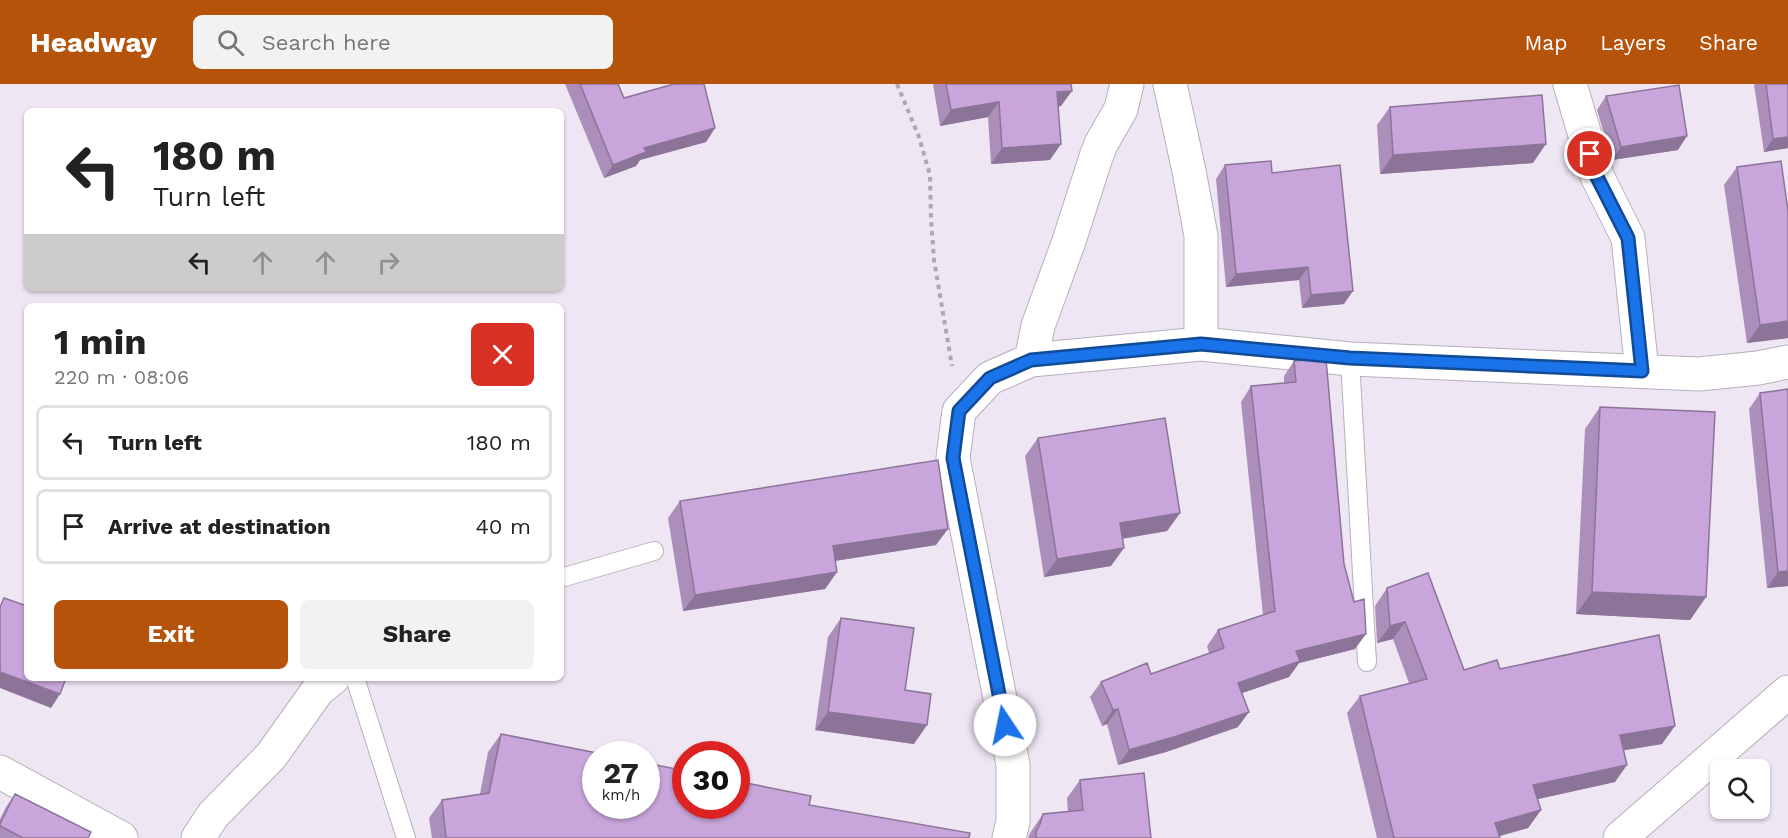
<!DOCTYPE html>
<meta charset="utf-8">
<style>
:root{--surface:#fff;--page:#f2f2f2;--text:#222;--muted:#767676;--line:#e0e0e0;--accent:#b45309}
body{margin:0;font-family:"Work Sans",sans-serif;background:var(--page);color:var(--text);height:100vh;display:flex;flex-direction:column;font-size:22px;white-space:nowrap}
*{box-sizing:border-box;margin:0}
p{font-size:20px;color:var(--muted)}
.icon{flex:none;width:33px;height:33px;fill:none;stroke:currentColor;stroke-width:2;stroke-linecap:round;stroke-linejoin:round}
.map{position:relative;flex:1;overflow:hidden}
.panel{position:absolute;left:24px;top:219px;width:540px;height:378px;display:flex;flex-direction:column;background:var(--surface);border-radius:9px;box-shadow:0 2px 4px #0004}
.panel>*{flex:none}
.hud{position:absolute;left:24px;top:24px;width:540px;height:183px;border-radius:9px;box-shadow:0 2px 4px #0004;background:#fff;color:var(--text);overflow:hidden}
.buttons{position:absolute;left:1710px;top:675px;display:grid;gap:12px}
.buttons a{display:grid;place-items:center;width:60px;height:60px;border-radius:9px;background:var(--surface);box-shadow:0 2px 4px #0004;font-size:30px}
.speed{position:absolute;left:582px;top:657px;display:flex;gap:12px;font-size:30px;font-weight:700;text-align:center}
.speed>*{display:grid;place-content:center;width:78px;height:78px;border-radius:50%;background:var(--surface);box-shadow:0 2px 4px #0004;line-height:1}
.speed small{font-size:15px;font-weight:400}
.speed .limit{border:9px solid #d22;background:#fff;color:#111}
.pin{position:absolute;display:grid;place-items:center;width:51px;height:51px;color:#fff;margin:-26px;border:3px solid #fff;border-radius:50%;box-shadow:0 2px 6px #0007}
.me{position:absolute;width:66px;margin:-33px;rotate:349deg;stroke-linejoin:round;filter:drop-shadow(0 0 4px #0008)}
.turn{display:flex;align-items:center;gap:21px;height:126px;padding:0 30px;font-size:27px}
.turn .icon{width:78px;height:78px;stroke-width:2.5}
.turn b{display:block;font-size:42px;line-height:51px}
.lanes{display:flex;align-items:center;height:57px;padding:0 30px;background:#0003;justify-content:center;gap:30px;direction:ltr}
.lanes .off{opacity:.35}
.round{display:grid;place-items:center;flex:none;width:63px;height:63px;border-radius:9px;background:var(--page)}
.overview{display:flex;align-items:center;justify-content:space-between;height:102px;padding:0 30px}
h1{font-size:36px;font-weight:700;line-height:45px}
.button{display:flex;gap:12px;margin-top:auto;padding:12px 30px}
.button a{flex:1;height:69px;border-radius:9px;background:var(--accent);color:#fff;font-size:24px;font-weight:700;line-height:69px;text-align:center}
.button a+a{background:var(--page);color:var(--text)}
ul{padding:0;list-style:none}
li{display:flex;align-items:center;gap:18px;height:75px;margin:0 12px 9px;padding:0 18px;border:3px solid var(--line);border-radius:9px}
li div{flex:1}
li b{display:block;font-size:22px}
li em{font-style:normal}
header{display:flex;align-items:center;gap:36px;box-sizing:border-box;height:84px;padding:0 30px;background:var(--accent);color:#fff}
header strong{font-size:28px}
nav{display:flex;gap:33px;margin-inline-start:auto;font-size:21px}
.search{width:420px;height:54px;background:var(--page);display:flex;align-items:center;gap:15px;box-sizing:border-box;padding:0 21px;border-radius:9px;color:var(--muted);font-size:22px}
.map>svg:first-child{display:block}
</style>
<header>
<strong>Headway</strong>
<div class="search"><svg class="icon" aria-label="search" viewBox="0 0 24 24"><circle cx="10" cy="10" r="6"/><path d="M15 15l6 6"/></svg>Search here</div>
<nav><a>Map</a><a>Layers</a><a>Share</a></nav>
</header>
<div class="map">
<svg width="1788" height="754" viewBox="0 0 1788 754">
<rect width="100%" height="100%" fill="#eee6f3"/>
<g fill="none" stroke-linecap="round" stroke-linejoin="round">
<g stroke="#b7afbb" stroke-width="20">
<path id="service" d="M 1350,275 L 1367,578
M 561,494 L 654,467
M 357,594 L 357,600 L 406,754"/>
</g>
<g stroke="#b7afbb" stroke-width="35">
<path id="minor" d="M 1170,0 L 1189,87 L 1201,152 L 1201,260
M 1570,0 L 1597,92 L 1628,154 L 1642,287
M 1031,276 L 1038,242 L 1069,157 L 1096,73 L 1101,60 L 1121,25 L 1127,0
M 198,754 L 213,731 L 271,672 L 318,606 L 333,594
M 1009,754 L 1013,738 L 1013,681 L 953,374 L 959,327 L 990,294 L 1031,276 L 1201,260 L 1350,275 L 1699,290 L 1758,284 L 1788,278
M 1620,754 L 1788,608"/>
</g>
<g stroke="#b7afbb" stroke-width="35">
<path id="tertiary" d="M 0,688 L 121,754"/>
</g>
<path stroke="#ada7b1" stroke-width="4" stroke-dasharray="4.5 4.5" stroke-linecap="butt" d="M 897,0 L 919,53 L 930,91 L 931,134 L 934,176 L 952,282"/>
<use href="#service" stroke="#fff" stroke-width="18"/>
<use href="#minor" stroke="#fff" stroke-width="33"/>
<use href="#tertiary" stroke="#fff" stroke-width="33"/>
</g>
<path fill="#ac8ebb" d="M 565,0 L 618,0 L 624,14 L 715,44 L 706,58 L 640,76 L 636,82 L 604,94 Z
M 933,0 L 1071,0 L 1061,22 L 1058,23 L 1050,76 L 991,80 L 988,33 L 940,42 Z
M 1754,0 L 1788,0 L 1788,64 L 1764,68 Z
M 1606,12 L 1678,66 L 1612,76 L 1597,26 Z
M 1390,23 L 1533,79 L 1380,90 L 1377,41 Z
M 1225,81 L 1272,89 L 1344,220 L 1302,224 L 1299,196 L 1226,203 L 1216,95 Z
M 1737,83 L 1788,254 L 1747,259 L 1724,101 Z
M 1294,277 L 1344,480 L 1355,565 L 1299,579 L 1289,593 L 1242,609 L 1238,643 L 1166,668 L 1118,681 L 1107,640 L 1102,642 L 1090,613 L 1101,598 L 1151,590 L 1209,569 L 1207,562 L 1218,546 L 1263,531 L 1241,318 L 1251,302 L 1284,299 L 1284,292 Z
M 1760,309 L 1788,502 L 1767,504 L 1749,325 Z
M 1600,323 L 1706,513 L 1690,536 L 1576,530 L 1585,345 Z
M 1038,354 L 1180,429 L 1167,447 L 1122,455 L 1111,482 L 1044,493 L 1025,372 Z
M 680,417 L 936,461 L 835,477 L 837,488 L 825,505 L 683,527 L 668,434 Z
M 1387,504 L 1464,586 L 1500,585 L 1662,660 L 1624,666 L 1615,698 L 1537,715 L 1541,726 L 1528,744 L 1499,752 L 1500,754 L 1377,754 L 1347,629 L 1360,612 L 1409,599 L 1393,555 L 1377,559 L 1375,522 Z
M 841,534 L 905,606 L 914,660 L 815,646 L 828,553 Z
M 501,650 L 809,721 L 969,754 L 432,754 L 429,734 L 442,716 L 480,710 L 488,668 Z
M 1080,696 L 1151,754 L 1028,754 L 1030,749 L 1043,730 L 1068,727 L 1067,714 Z
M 15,710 L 88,754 L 0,754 L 0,735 L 6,723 Z"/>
<path fill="#8c7499" d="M 1072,7 L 1061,22 L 1046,24 L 1057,8 Z
M 999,18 L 988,33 L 940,42 L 951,26 Z
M 715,44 L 706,58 L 640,76 L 636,82 L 604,94 L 613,81 L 644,64 Z
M 1687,52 L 1678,66 L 1612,76 L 1621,63 Z
M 1788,53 L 1788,64 L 1764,68 L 1773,55 Z
M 1061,60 L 1050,76 L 991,80 L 1002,64 Z
M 1546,60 L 1533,79 L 1380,90 L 1393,71 Z
M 1308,183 L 1299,196 L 1226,203 L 1236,190 Z
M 1353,207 L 1344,220 L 1302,224 L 1311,211 Z
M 1788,237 L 1788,254 L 1747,259 L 1760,241 Z
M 1180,429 L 1167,447 L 1107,457 L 1120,439 Z
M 948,445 L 936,461 L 821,479 L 833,462 Z
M 1124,464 L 1111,482 L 1044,493 L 1057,475 Z
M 1788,487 L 1788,502 L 1767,504 L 1778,488 Z
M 837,488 L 825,505 L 683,527 L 695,511 Z
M 1592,508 L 1706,513 L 1690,536 L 1576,530 Z
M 1405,538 L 1393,555 L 1377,559 L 1390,542 Z
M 1366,550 L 1355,565 L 1299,579 L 1289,593 L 1228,614 L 1238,599 L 1296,567 Z
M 0,588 L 60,610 L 51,624 L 0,604 Z
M 1118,625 L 1107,640 L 1102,642 L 1113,626 Z
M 828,628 L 927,641 L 914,660 L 815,646 Z
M 1249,628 L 1238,643 L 1166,668 L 1118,681 L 1129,666 Z
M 1675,642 L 1662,660 L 1608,669 L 1620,651 Z
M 1627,681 L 1615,698 L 1521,719 L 1533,701 Z
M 1541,726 L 1528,744 L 1493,754 L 1495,739 Z"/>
<path fill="#c8a5da" stroke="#8c7499" stroke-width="1.5" d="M 580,0 L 618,0 L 624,14 L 674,0 L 704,0 L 715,44 L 644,64 L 646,68 L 613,81 Z
M 946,0 L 1071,0 L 1072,7 L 1057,8 L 1061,60 L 1002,64 L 999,18 L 951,26 Z
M 1766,0 L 1788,0 L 1788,53 L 1773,55 Z
M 1679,1 L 1687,52 L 1621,63 L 1606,12 Z
M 1542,11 L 1546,60 L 1393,71 L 1390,23 Z
M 1271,77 L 1272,89 L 1340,81 L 1353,207 L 1311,211 L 1308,183 L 1236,190 L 1225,81 Z
M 1781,77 L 1788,127 L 1788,237 L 1760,241 L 1737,83 Z
M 1321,274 L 1326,275 L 1344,480 L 1354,518 L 1364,515 L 1366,550 L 1296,567 L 1300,577 L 1238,599 L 1249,628 L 1177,652 L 1129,666 L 1118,625 L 1113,626 L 1101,598 L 1147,579 L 1151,590 L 1224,564 L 1218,546 L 1275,527 L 1251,302 L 1296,298 L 1294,277 Z
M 1788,305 L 1788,487 L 1778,488 L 1760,309 Z
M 1600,323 L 1715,328 L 1706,513 L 1592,508 Z
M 1165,334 L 1180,429 L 1120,439 L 1124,464 L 1057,475 L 1038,354 Z
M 938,376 L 948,445 L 833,462 L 837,488 L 695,511 L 680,417 Z
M 1428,489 L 1464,586 L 1497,576 L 1500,585 L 1659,551 L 1675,642 L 1620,651 L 1627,681 L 1533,701 L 1541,726 L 1495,739 L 1500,754 L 1394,754 L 1360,612 L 1427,595 L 1405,538 L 1390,542 L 1387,504 Z
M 4,514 L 27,522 L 27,594 L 66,594 L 60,610 L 0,588 L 0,523 Z
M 841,534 L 914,544 L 905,606 L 931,610 L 927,641 L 828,628 Z
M 501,650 L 602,670 L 596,670 L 596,722 L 646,722 L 646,679 L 686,687 L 686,722 L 736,722 L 736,697 L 811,712 L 809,721 L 970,749 L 969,754 L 446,754 L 442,716 L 489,709 Z
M 1144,689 L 1151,754 L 1036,754 L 1036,748 L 1040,740 L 1043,730 L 1083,726 L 1080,696 Z
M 15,710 L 91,748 L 88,754 L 23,754 L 0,742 L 0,740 Z"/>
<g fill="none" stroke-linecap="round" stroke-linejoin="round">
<g stroke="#114b97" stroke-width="15">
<path id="route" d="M 1005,641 L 953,374 L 959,327 L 990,294 L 1031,276 L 1201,260 L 1350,274 L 1642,287 L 1628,154 L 1597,93 L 1590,70"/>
</g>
<use href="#route" stroke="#1a73e8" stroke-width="10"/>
</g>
</svg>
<div class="buttons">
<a><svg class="icon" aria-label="search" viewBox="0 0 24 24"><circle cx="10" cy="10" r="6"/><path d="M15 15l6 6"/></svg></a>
</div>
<div class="speed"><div>27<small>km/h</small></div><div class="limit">30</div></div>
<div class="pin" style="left:1590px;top:70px;background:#d93025"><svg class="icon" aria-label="arrive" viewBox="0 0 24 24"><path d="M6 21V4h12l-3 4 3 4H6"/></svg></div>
<svg class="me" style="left:1005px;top:641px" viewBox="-20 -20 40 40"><circle r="19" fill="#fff"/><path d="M0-13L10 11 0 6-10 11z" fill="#1a73e8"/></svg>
<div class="hud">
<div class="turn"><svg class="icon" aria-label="left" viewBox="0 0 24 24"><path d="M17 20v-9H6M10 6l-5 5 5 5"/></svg><div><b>180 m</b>Turn left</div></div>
<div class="lanes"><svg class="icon" aria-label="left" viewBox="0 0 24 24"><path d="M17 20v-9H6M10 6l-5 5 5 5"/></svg><svg class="icon off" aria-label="ahead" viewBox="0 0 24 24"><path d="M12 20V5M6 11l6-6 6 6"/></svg><svg class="icon off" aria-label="ahead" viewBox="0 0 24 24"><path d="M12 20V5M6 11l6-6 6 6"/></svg><svg class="icon off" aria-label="right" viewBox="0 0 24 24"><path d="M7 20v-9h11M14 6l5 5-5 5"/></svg></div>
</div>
<section class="panel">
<div class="overview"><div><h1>1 min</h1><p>220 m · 08:06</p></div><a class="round" style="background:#d93025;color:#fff"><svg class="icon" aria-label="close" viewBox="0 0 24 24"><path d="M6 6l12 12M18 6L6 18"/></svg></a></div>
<ul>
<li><svg class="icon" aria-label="left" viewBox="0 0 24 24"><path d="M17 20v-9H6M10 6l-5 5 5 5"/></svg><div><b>Turn left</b></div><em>180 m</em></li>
<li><svg class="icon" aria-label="arrive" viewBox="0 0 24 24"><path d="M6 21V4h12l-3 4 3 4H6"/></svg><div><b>Arrive at destination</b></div><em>40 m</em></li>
</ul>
<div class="button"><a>Exit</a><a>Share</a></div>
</section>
</div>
